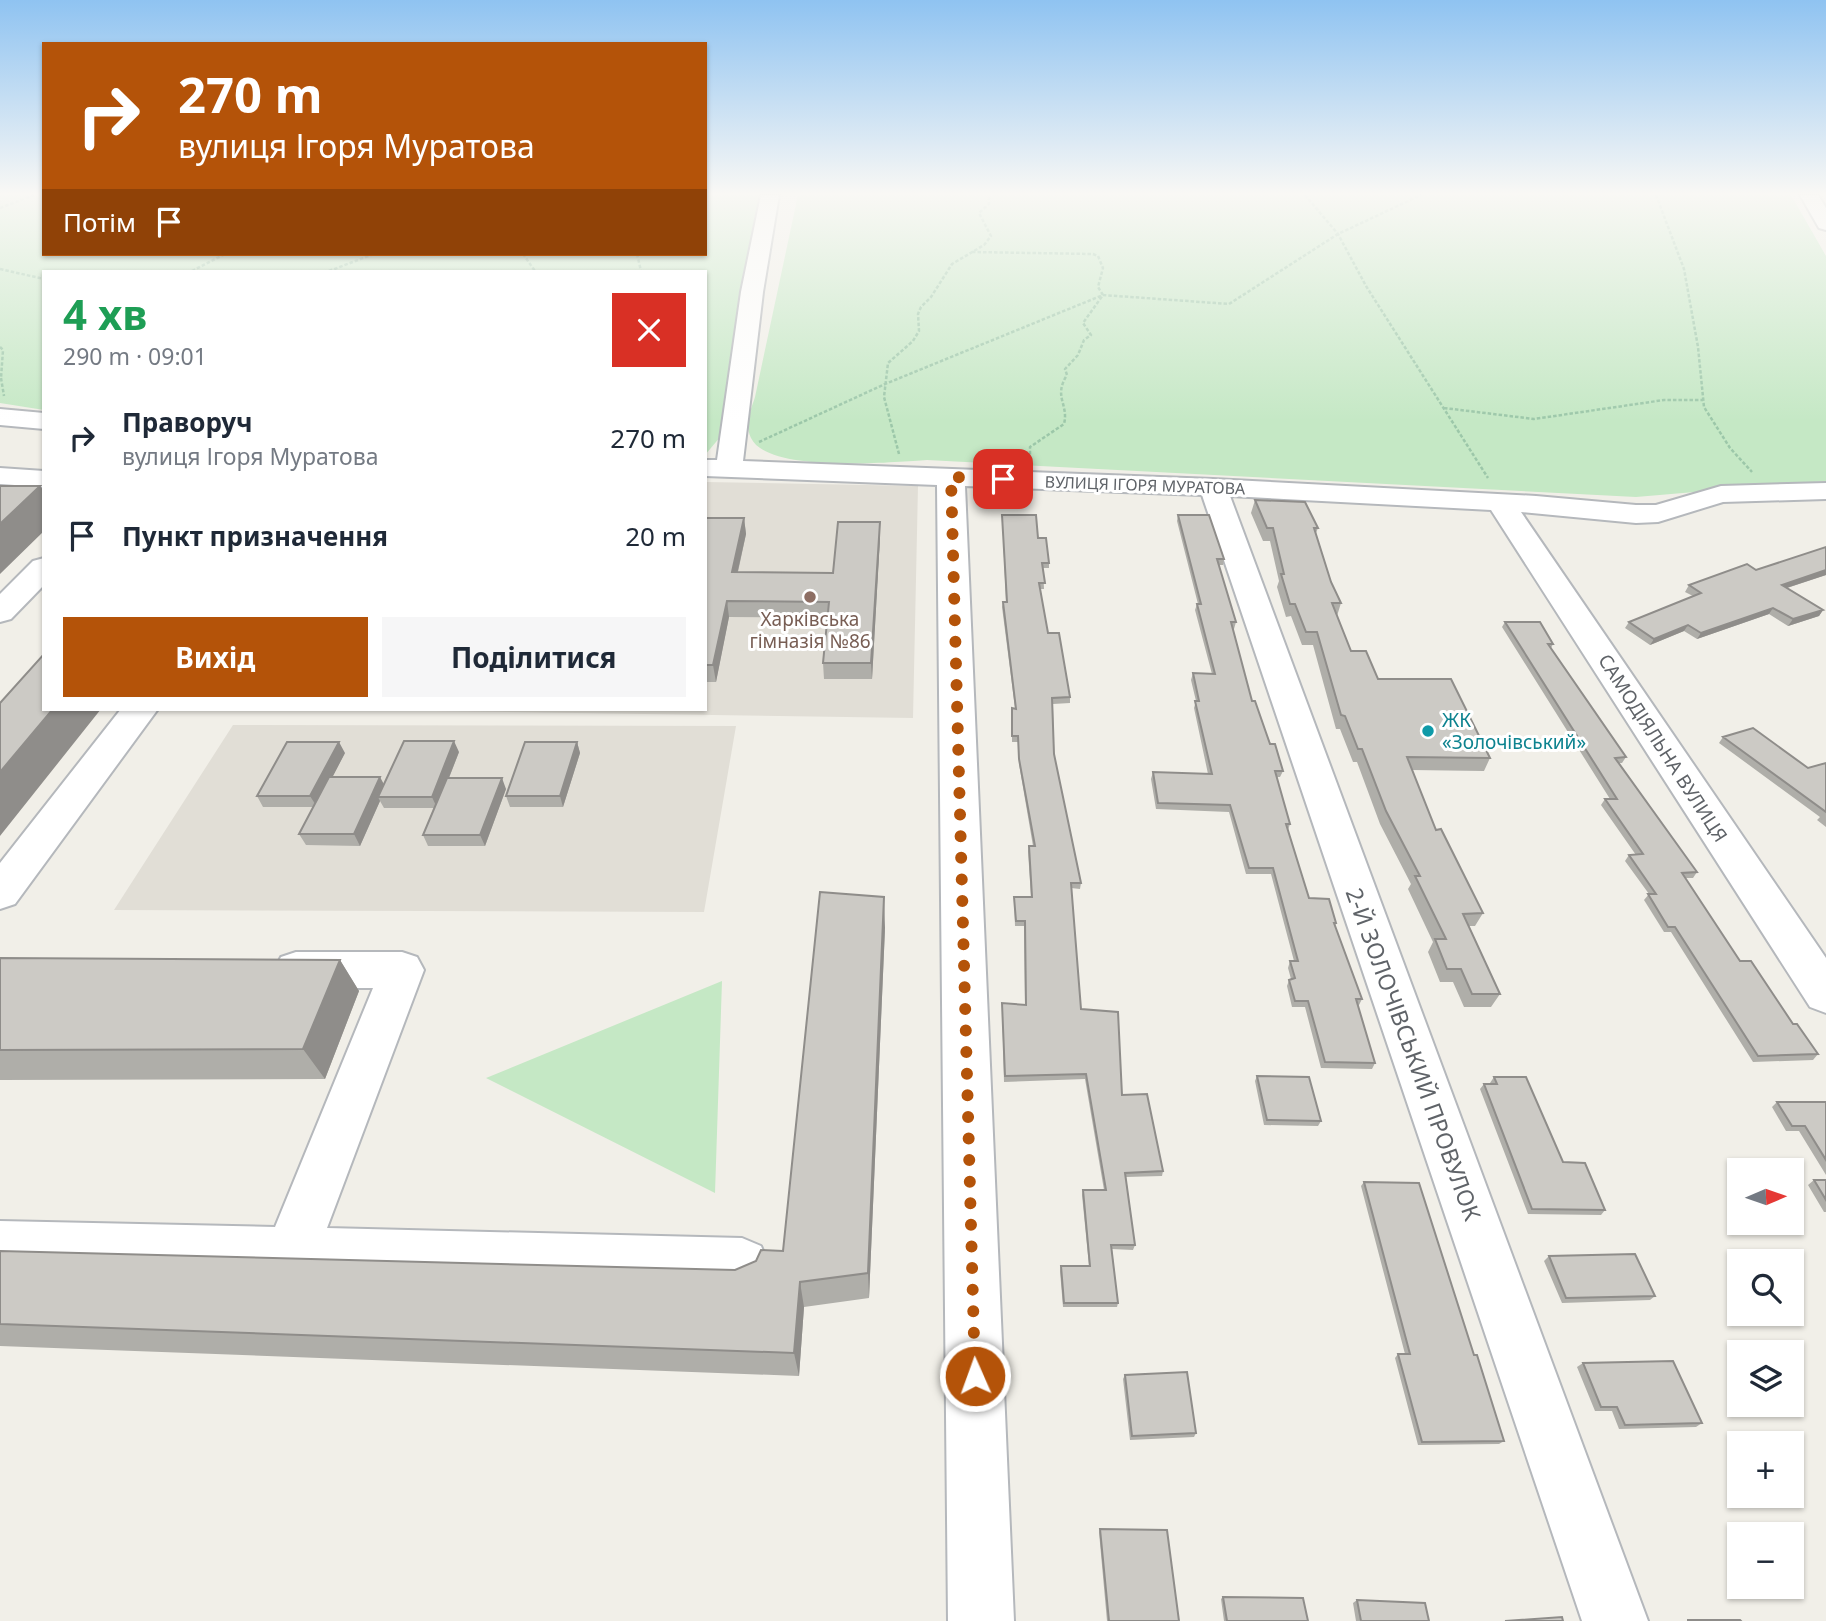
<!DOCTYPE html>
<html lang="uk">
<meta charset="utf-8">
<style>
:root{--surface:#fff;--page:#f6f6f7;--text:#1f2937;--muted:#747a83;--accent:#b45309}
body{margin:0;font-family:"Noto Sans",sans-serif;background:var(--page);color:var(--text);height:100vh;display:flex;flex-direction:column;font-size:26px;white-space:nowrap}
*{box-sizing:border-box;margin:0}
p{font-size:23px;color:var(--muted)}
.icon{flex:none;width:38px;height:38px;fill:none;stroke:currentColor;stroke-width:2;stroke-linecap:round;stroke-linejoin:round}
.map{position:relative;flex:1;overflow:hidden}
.drawer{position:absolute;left:42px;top:270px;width:665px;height:441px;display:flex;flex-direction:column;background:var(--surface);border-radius:0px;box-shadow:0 2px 5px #0004}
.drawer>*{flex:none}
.top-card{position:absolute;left:42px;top:42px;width:665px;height:214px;border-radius:0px;box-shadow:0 2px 5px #0004;background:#b45309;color:#fff;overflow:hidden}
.needle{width:46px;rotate:88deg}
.buttons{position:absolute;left:1727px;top:1158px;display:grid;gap:14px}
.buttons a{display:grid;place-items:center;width:77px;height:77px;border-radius:0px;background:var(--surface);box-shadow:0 2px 5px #0004;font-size:35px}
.pin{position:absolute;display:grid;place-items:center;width:60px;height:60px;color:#fff;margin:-30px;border-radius:14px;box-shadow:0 4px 10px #0006}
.me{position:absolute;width:77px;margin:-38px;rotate:358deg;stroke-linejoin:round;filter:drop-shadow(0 0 5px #0008)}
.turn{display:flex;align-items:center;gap:24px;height:147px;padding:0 21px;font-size:32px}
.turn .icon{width:91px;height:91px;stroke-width:2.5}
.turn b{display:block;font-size:49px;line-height:60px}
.then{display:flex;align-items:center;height:66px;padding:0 21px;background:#0003;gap:14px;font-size:26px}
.round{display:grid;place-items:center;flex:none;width:74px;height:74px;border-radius:0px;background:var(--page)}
.overview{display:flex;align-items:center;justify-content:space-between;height:119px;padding:0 21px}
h1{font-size:42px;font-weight:700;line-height:52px;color:#1e9e55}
.action{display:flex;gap:14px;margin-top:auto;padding:14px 21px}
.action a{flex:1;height:80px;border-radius:0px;background:var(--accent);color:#fff;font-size:28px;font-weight:700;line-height:80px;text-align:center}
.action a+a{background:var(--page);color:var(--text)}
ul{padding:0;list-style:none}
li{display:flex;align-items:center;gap:21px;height:98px;padding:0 21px}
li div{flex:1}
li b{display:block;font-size:26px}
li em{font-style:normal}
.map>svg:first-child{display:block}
</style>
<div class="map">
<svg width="1826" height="1621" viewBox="0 0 1826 1621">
<rect width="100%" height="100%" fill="#f1efe8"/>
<path fill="#e1ded6" d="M 705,482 L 918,486 L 913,718 L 435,711 L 436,709 L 705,709 Z
M 233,725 L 736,726 L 704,912 L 114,910 Z"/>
<path fill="#c5e8c5" d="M 0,195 L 44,195 L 44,254 L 705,254 L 705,195 L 766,195 L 721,436 L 705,455 L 705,271 L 44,271 L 44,410 L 0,403 Z
M 798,195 L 1791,195 L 1826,256 L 1826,481 L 1636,497 L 927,460 C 892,462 768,474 751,438 C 744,424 751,410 755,397 Z
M 722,981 L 715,1193 L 486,1078 Z"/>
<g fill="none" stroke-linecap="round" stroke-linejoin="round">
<g stroke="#b5b8bc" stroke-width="4">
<path id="minor" d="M 761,195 L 779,195 L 763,292 L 743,461 L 1213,479 L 1536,496 L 1636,505 L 1656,505 L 1721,486 L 1826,483 L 1826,499 L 1723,502 L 1658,522 L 1636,523 L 1521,512 L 1826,958 L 1826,1013 L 1810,1007 L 1491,510 L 1230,496 L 1648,1621 L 1582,1621 L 1202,495 L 965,486 L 1014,1621 L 948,1621 L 937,485 L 705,476 L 705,460 L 717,460 L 741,292 Z
M 1800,195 L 1818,195 L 1826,208 L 1826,230 L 1819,228 Z
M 0,409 L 44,413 L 44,429 L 0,425 Z
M 0,468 L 44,471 L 44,487 L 0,484 Z
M 44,558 L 44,585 L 11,619 L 0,622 L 0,594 L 33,561 Z
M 121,709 L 158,709 L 15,904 L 0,909 L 0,863 Z
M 296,952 L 402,952 L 417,957 L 424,970 L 327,1228 L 742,1238 L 761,1246 L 769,1265 L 761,1284 L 742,1292 L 0,1273 L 0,1221 L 275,1227 L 373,988 L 296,988 L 281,983 L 274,970 L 281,957 Z"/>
</g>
<path stroke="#9cc7a9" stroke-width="2.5" stroke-dasharray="3.5 2" stroke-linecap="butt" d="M 1305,195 L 1338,234 L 1366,286 L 1488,478
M 1656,195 L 1684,269 L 1698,347 L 1704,407 L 1730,448 L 1752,472
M 0,208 L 34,195
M 972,252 L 1093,254 L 1098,256 L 1103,268 L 1098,287 L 1103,295 L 1083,323 L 1091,335 L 1084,340 L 1078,355 L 1065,369 L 1067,375 C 1053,397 1069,404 1064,424 L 1030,447 L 1030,458
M 523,254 L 535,271
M 637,254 L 641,271
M 0,269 L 44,279
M 192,271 L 225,254
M 329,271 L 374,254
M 0,347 L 3,350 L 1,378
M 1,378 L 4,396
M 1444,408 L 1534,419 L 1664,400 L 1703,400
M 759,442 L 885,384 L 1103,295 L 1229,304 L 1338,234 L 1421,195
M 899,454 L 884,397 L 888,363 L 913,341 L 919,331 L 918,314 L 921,307 L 931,297 L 952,264 L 984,245 L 991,236 L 979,213 L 989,204 L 989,195"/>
<use href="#minor" fill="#fff" fill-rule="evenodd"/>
</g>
<path fill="#afaea9" d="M 1255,500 L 1318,528 L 1316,533 L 1331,582 L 1341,603 L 1337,616 L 1351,651 L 1378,679 L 1490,758 L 1484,771 L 1412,770 L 1436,830 L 1483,913 L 1475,926 L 1469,926 L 1500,994 L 1491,1007 L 1464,1007 L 1453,982 L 1440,982 L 1428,952 L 1433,942 L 1408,889 L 1411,884 L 1380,824 L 1357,762 L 1353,762 L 1340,729 L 1336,729 L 1313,645 L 1302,645 L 1291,616 L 1286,617 L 1277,587 L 1279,581 L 1270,541 L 1263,541 L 1251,513 Z
M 1002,515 L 1038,538 L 1049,563 L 1049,568 L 1043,568 L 1044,589 L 1040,589 L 1048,633 L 1070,697 L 1070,703 L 1053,704 L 1054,754 L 1081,883 L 1080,889 L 1071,888 L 1081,1009 L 1122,1095 L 1163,1171 L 1162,1176 L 1126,1177 L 1135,1245 L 1133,1250 L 1112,1249 L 1118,1303 L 1117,1307 L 1063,1307 L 1060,1271 L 1061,1266 L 1089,1266 L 1082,1195 L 1083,1190 L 1104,1190 L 1085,1079 L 1004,1082 L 1002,1003 L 1025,1005 L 1024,926 L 1015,926 L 1014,897 L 1031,897 L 1028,851 L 1029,846 L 1033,846 L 1019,764 L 1018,742 L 1012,742 L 1012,714 L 1015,708 L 1002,607 L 1003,602 L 1006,602 Z
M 1178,515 L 1224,559 L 1223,565 L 1219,565 L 1236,622 L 1234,629 L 1233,629 L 1252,701 L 1283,771 L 1280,777 L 1277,777 L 1290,824 L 1288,830 L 1309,898 L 1336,923 L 1335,926 L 1362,999 L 1359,1005 L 1357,1005 L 1375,1063 L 1372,1069 L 1321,1068 L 1305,1007 L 1292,1007 L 1287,986 L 1289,980 L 1291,979 L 1288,968 L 1290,961 L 1294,961 L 1271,874 L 1246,874 L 1229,812 L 1156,809 L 1151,779 L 1153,772 L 1208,774 L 1194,708 L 1196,701 L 1191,680 L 1193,673 L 1212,674 L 1195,610 L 1197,604 L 1198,604 L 1177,521 Z
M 705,518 L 744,518 L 746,534 L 738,572 L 833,573 L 880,522 L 880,538 L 872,679 L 824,679 L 823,663 L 827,618 L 729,617 L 716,682 L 705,682 Z
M 1826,547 L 1826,575 L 1787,588 L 1823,610 L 1819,616 L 1788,626 L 1769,614 L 1697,639 L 1684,631 L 1650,645 L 1625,628 L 1629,622 L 1693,596 L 1685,592 L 1689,585 L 1756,570 Z
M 1505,622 L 1553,644 L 1551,648 L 1626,757 L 1622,763 L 1619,763 L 1697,872 L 1693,878 L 1685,878 L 1740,961 L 1818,1054 L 1813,1060 L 1753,1062 L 1671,932 L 1664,932 L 1644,900 L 1649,894 L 1625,861 L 1629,855 L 1636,855 L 1601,805 L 1605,799 L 1610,799 L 1502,627 Z
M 1723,737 L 1808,768 L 1826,763 L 1826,827 L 1817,820 L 1820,817 L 1719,743 Z
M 577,742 L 580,753 L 563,807 L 510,807 L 506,796 Z
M 459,752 L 449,778 L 506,789 L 485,846 L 428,846 L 423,835 L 434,808 L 384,808 L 380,801 L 360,846 L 306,845 L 299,834 L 314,807 L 263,807 L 257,796 L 345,753 L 332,777 L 384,784 Z
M 885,928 L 869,1298 L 804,1307 L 799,1376 L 0,1346 L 0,1251 L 735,1270 L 783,1251 Z
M 0,958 L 340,960 L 359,991 L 325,1079 L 0,1080 Z
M 1257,1076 L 1321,1121 L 1318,1126 L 1264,1125 L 1255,1081 Z
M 1494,1077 L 1563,1162 L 1605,1210 L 1601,1215 L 1528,1214 L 1480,1089 L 1484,1084 L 1491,1084 L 1490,1083 Z
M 1777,1102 L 1826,1102 L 1826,1175 L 1799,1131 L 1786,1131 L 1772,1107 Z
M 1814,1180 L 1826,1180 L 1826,1212 L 1824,1212 L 1808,1185 Z
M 1364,1182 L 1474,1355 L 1504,1441 L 1499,1444 L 1418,1445 L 1395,1358 L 1398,1354 L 1405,1354 L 1361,1186 Z
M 1549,1256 L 1655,1296 L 1650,1300 L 1562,1303 L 1544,1261 Z
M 1583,1363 L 1702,1423 L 1696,1427 L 1619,1429 L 1612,1411 L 1595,1411 L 1577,1367 Z
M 1125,1375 L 1196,1433 L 1194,1437 L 1130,1440 L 1123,1379 Z
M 1100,1529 L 1179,1621 L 1107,1621 L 1099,1532 Z
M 1223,1597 L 1308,1621 L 1224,1621 L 1221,1599 Z
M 1357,1600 L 1429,1621 L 1356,1621 L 1353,1603 Z"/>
<path fill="#8f8d8a" d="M 40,486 L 44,491 L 44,531 L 0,574 L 0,524 Z
M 744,518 L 746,534 L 734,588 L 732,572 Z
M 880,522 L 880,538 L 872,679 L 871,663 Z
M 1826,570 L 1826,575 L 1777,591 L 1782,585 Z
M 727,601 L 729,617 L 716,682 L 713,665 Z
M 1773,608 L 1769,614 L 1697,639 L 1701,633 Z
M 1823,610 L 1819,616 L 1788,626 L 1793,619 Z
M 1688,625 L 1684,631 L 1650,645 L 1654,639 Z
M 53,709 L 101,709 L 0,836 L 0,772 Z
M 454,741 L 459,752 L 437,808 L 432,797 Z
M 339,742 L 345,753 L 317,807 L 310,796 Z
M 577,742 L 580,753 L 563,807 L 560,796 Z
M 380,777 L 386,788 L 378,797 L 380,801 L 360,846 L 354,834 Z
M 502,778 L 506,789 L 485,846 L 480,835 Z
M 884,897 L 885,928 L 869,1298 L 868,1273 Z
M 340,960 L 359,991 L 325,1079 L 303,1049 Z
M 800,1282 L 804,1307 L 799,1376 L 794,1353 Z"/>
<path fill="#cccac5" stroke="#8f8d8a" stroke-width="2" d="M 0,486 L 40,486 L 0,524 Z
M 1255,500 L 1305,502 L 1318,528 L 1314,528 L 1331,582 L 1341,603 L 1332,603 L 1351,651 L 1366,651 L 1378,679 L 1451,679 L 1490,758 L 1407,757 L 1436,830 L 1441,829 L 1483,913 L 1463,914 L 1500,994 L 1472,994 L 1461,969 L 1447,969 L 1435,939 L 1446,939 L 1415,876 L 1420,876 L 1386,811 L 1362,749 L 1358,749 L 1345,716 L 1341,715 L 1317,632 L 1306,632 L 1295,604 L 1290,604 L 1281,574 L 1284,574 L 1273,528 L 1267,528 Z
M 1002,515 L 1036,515 L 1038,538 L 1046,538 L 1049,563 L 1042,563 L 1045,583 L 1039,583 L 1048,633 L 1059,633 L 1070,697 L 1052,698 L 1054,754 L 1081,883 L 1071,883 L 1081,1009 L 1118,1012 L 1122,1095 L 1147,1094 L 1163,1171 L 1125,1173 L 1135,1245 L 1111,1245 L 1118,1303 L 1064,1303 L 1061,1266 L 1090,1266 L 1083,1190 L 1106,1190 L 1086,1074 L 1005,1076 L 1002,1003 L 1026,1005 L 1025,921 L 1016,921 L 1014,897 L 1032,897 L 1029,846 L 1035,846 L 1019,759 L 1018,736 L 1012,736 L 1012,708 L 1016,709 L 1003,602 L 1007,602 Z
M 1178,515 L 1209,515 L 1224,559 L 1217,559 L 1236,622 L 1231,622 L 1252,701 L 1255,701 L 1270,744 L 1275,744 L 1283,771 L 1275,771 L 1290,824 L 1286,824 L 1309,898 L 1329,899 L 1336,923 L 1334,923 L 1362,999 L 1356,999 L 1375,1063 L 1325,1062 L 1308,1001 L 1295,1001 L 1289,980 L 1295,978 L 1290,961 L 1298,961 L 1273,868 L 1249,868 L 1230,805 L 1158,803 L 1153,772 L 1212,774 L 1195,701 L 1199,701 L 1193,673 L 1215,674 L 1197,604 L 1201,604 Z
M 705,518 L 744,518 L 732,572 L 833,573 L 838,522 L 880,522 L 871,663 L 823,663 L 829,602 L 727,601 L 713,665 L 705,665 Z
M 1826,547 L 1826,570 L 1782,585 L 1823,610 L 1793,619 L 1773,608 L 1701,633 L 1688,625 L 1654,639 L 1629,622 L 1701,593 L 1689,585 L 1747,564 L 1756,570 Z
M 1505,622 L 1540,622 L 1553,644 L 1548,644 L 1626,757 L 1615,758 L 1697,872 L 1682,873 L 1740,961 L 1751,961 L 1793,1024 L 1797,1024 L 1818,1054 L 1758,1056 L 1675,927 L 1668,927 L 1648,894 L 1656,894 L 1629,855 L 1643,854 L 1605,799 L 1617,799 Z
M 44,654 L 44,709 L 53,709 L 0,772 L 0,703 Z
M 1753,728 L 1808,768 L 1826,763 L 1826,812 L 1723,737 Z
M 404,741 L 454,741 L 432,797 L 378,797 Z
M 287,742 L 339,742 L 310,796 L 257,796 Z
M 525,742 L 577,742 L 560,796 L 506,796 Z
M 329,777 L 380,777 L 354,834 L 299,834 Z
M 447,778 L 502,778 L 480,835 L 423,835 Z
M 820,892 L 884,897 L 868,1273 L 800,1282 L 794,1353 L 0,1324 L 0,1251 L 735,1270 L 756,1261 L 761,1250 L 783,1251 Z
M 0,958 L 340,960 L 303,1049 L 0,1050 Z
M 1257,1076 L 1309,1077 L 1321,1121 L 1267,1120 Z
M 1494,1077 L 1526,1077 L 1563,1162 L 1585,1163 L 1605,1210 L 1532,1209 L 1484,1084 L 1497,1084 Z
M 1777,1102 L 1826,1102 L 1826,1160 L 1805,1126 L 1792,1126 Z
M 1814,1180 L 1826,1180 L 1826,1200 Z
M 1364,1182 L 1419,1183 L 1474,1355 L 1477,1355 L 1504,1441 L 1422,1442 L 1398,1354 L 1410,1354 Z
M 1635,1254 L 1655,1296 L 1566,1298 L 1549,1256 Z
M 1673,1361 L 1702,1423 L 1625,1425 L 1617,1407 L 1601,1407 L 1583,1363 Z
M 1187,1372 L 1196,1433 L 1132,1436 L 1125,1375 Z
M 1100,1529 L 1167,1530 L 1179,1621 L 1109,1621 Z
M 1223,1597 L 1303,1598 L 1308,1621 L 1227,1621 Z
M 1357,1600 L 1425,1603 L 1429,1621 L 1361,1621 Z
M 1562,1617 L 1563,1621 L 1505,1621 Z
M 1688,1620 L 1740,1620 L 1741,1621 L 1688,1621 Z"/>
<linearGradient id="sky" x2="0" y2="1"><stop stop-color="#8fc3f1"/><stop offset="0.46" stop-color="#f9f8f5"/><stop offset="1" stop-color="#f9f8f5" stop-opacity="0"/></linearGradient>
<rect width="1826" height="421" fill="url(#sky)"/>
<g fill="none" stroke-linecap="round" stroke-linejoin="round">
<path stroke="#b45309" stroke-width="12" stroke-dasharray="0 21.6" d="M 975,1376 L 951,477 L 1003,479"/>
</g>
<circle fill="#8d6e63" stroke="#fff" stroke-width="2.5" cx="810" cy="597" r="7"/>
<circle fill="#0f9aa8" stroke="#fff" stroke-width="2.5" cx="1428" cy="731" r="7"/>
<g text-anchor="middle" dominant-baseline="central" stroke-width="6" stroke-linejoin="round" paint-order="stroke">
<g font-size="16" fill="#5f6368" stroke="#fff">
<text transform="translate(1145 485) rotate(2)">ВУЛИЦЯ ІГОРЯ МУРАТОВА</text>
</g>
<g font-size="19" fill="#785e54" stroke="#fff">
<text x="810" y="619">Харківська<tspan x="810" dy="22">гімназія №86</tspan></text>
</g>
<g font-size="19" fill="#0d838f" stroke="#fff" text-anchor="start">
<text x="1442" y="720">ЖК<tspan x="1442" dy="22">«Золочівський»</tspan></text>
</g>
<g font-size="19" fill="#5f6368" stroke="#fff">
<text transform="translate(1663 748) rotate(57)">САМОДІЯЛЬНА ВУЛИЦЯ</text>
</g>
<g font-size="23" fill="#5f6368" stroke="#fff">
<text transform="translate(1414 1054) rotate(70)">2-Й ЗОЛОЧІВСЬКИЙ ПРОВУЛОК</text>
</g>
</g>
</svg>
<div class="buttons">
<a><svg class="needle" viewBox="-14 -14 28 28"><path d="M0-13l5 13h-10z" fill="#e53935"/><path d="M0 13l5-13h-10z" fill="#747a83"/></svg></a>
<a><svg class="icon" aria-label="search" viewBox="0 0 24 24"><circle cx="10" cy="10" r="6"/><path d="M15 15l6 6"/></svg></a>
<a><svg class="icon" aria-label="layers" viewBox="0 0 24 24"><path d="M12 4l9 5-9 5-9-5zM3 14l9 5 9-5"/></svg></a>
<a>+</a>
<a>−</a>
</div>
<div class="pin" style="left:1003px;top:479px;background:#d93025"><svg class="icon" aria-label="arrive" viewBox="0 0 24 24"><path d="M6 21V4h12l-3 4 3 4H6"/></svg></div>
<svg class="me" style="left:975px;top:1376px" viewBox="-20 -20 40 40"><circle r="17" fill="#b45309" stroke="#fff" stroke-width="3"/><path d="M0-11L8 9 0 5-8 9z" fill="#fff"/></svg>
<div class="top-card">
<div class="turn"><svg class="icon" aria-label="right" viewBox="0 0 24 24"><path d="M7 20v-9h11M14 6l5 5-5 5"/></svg><div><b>270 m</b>вулиця Ігоря Муратова</div></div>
<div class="then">Потім<svg class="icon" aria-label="arrive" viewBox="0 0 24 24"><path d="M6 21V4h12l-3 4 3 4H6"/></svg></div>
</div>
<section class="drawer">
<div class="overview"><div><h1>4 хв</h1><p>290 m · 09:01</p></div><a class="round" style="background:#d93025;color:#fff"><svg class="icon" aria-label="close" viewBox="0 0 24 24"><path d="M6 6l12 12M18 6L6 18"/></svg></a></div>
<ul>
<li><svg class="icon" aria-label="right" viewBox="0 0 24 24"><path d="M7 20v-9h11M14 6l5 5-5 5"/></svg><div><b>Праворуч</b><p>вулиця Ігоря Муратова</p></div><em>270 m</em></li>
<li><svg class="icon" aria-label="arrive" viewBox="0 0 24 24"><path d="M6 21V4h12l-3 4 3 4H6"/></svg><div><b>Пункт призначення</b></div><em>20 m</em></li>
</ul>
<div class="action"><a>Вихід</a><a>Поділитися</a></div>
</section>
</div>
